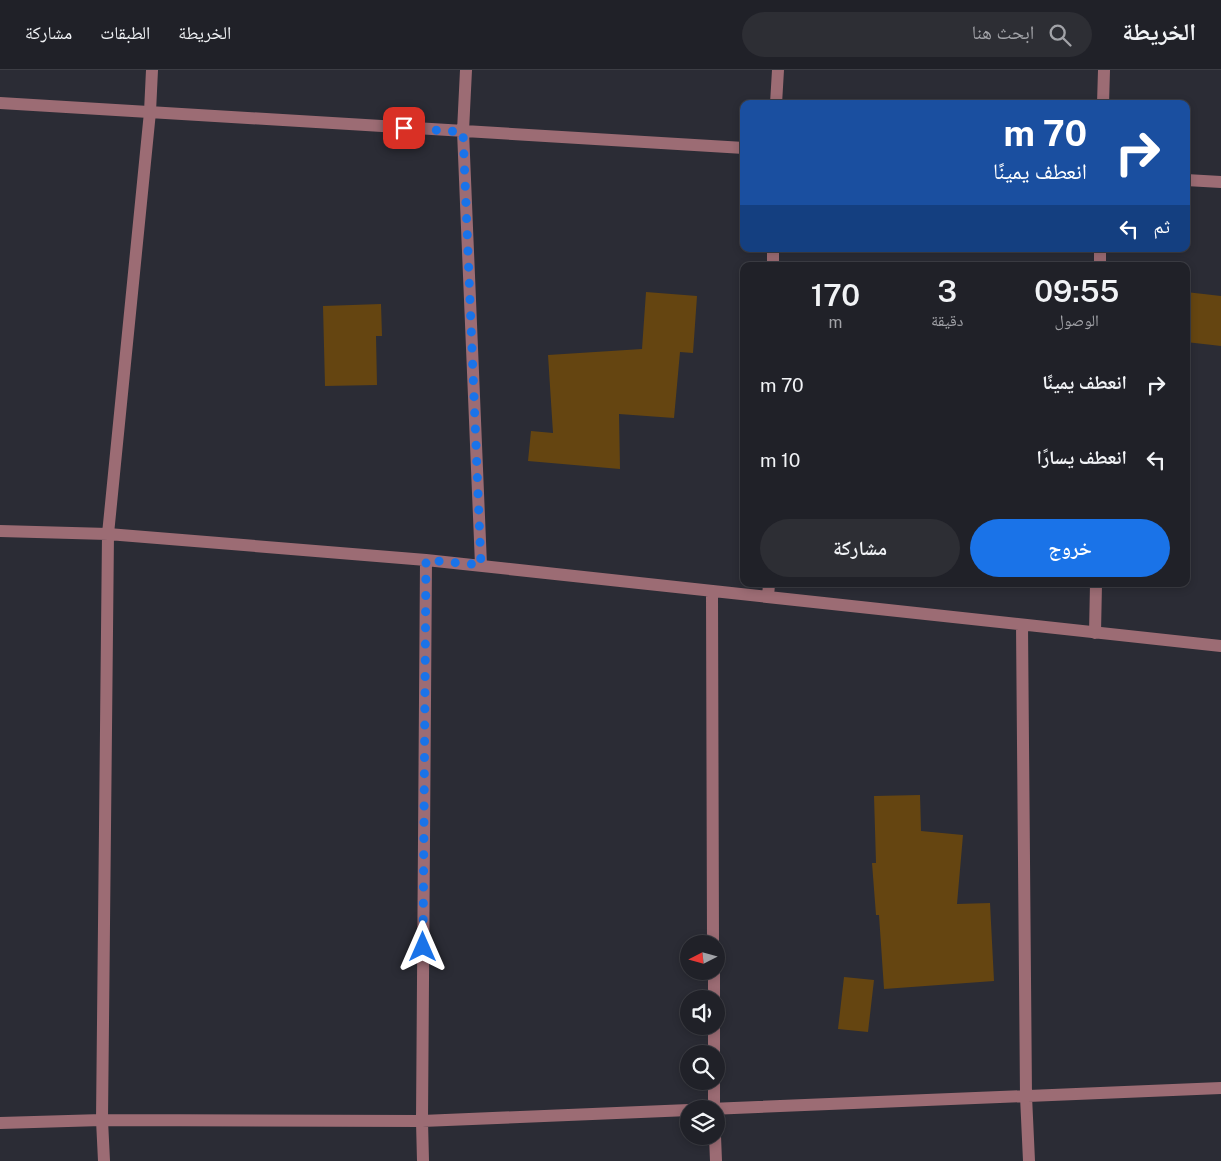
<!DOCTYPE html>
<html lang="ar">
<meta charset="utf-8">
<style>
:root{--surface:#202128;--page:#2d2e34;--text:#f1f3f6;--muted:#a2a3a8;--line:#3d3e45;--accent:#1a73e8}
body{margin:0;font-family:"Public Sans","Noto Naskh Arabic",sans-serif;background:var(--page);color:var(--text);direction:rtl;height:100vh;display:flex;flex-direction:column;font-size:19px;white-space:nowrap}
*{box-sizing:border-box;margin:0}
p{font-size:16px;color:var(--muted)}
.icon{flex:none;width:28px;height:28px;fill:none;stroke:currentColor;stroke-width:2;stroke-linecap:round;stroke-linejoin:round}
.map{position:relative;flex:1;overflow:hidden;direction:ltr}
.sheet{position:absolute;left:740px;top:192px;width:450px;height:325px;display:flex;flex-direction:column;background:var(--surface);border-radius:10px;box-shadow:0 2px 8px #0003,0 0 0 1px var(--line);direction:rtl}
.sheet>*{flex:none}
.top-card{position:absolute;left:740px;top:30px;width:450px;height:152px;border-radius:10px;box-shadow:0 2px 8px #0003,0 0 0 1px var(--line);direction:rtl;background:#1a4fa0;color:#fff;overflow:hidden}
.needle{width:32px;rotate:264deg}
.fabs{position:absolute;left:680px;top:865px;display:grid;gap:10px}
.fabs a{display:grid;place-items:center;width:45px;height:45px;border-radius:50%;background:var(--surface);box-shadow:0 2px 8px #0003,0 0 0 1px var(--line);font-size:25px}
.pin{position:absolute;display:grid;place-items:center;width:42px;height:42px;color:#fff;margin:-21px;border-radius:10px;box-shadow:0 2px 8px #0006}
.me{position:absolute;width:55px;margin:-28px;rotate:0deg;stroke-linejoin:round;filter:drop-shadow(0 0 4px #0008)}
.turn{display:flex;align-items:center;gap:18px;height:105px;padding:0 20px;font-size:22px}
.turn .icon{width:65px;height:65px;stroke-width:2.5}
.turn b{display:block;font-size:35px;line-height:42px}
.then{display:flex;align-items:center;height:48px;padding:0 20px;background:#0003;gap:10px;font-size:19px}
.eta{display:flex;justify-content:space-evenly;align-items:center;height:85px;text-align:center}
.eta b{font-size:30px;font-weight:600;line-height:35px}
.button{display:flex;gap:10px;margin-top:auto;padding:10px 20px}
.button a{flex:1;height:58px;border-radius:30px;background:var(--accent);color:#fff;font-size:20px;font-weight:600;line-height:58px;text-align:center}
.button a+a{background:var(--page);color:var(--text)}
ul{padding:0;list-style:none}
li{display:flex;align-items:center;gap:15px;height:75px;padding:0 20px}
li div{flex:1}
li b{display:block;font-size:19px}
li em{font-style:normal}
header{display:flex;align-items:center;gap:30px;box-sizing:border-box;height:70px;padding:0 25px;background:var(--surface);border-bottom:1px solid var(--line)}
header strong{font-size:24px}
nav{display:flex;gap:28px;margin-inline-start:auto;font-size:18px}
.search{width:350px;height:45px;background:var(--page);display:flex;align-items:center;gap:12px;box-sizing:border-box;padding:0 18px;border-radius:28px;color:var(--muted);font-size:19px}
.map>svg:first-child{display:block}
</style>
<header>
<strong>الخريطة</strong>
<div class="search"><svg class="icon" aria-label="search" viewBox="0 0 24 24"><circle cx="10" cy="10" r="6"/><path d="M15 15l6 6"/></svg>ابحث هنا</div>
<nav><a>الخريطة</a><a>الطبقات</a><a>مشاركة</a></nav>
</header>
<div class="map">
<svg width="1221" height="1091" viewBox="0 0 1221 1091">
<rect width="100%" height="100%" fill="#2b2c35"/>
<path fill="#654511" d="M 646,222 L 697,226 L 693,283 L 680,282 L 674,348 L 619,344 L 620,399 L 528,391 L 531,361 L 553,363 L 548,285 L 642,279 Z
M 1186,222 L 1221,226 L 1221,276 L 1186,272 Z
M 381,234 L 382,266 L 376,266 L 377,315 L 325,316 L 323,236 Z
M 920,725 L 921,761 L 963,765 L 957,834 L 990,833 L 994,911 L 884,919 L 879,845 L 876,845 L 872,793 L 876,793 L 874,726 Z
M 844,907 L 874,910 L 868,962 L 838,959 Z"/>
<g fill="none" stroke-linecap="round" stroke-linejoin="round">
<path stroke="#9c6c74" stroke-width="12" d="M 466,0 L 463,61 L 481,495
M 0,33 L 744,78
M 776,34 L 778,0
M 1103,34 L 1104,0
M 1186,110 L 1221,112
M 773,196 L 773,179
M 1100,196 L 1100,179
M 0,461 L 108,464 L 426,490 L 1221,576
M 712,521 L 713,874
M 768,527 L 769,514
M 1022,555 L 1026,1026 L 1029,1091
M 1095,563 L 1096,514
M 714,901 L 714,929
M 714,956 L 714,984
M 714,1011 L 714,1039
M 710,1039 L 1221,1018
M 0,1053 L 102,1050 L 422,1051 L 689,1040
M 715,1066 L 716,1091
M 104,1091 L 102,1050 L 108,464 L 150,42 L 152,0
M 423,1091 L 422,1051 L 426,490"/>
</g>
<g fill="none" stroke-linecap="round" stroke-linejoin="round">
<path stroke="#1a73e8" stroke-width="9" stroke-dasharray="0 16.2" d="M 404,58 L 463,62 L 481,495 L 426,490 L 423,877"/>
</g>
</svg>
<div class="fabs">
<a><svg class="needle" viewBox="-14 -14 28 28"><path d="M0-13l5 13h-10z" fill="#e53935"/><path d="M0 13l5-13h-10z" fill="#a2a3a8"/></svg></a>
<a><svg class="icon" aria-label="sound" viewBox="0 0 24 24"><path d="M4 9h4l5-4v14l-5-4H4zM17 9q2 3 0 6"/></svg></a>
<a><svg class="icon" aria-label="search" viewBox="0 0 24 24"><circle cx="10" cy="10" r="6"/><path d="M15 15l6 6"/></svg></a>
<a><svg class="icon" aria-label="layers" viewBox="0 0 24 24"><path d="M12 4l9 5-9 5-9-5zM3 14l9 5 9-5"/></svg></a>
</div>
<div class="pin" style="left:404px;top:58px;background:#d93025"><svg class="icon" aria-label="arrive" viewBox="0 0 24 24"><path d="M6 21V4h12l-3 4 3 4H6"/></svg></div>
<svg class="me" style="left:423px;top:877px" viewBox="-20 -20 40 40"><path d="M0-17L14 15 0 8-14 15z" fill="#1a73e8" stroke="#fff" stroke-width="4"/></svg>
<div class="top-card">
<div class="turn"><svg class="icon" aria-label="right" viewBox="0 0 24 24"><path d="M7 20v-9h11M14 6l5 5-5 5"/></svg><div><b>70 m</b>انعطف يمينًا</div></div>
<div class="then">ثم<svg class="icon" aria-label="left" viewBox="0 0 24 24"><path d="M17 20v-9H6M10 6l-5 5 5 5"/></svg></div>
</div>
<section class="sheet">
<div class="eta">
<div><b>09:55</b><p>الوصول</p></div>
<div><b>3</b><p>دقيقة</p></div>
<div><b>170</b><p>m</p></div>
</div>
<ul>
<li><svg class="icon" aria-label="right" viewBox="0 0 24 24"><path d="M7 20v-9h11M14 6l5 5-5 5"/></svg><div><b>انعطف يمينًا</b></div><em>70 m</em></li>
<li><svg class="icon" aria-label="left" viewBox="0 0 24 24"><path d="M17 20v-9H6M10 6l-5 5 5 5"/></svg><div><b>انعطف يسارًا</b></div><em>10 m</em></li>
</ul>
<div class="button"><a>خروج</a><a>مشاركة</a></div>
</section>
</div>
